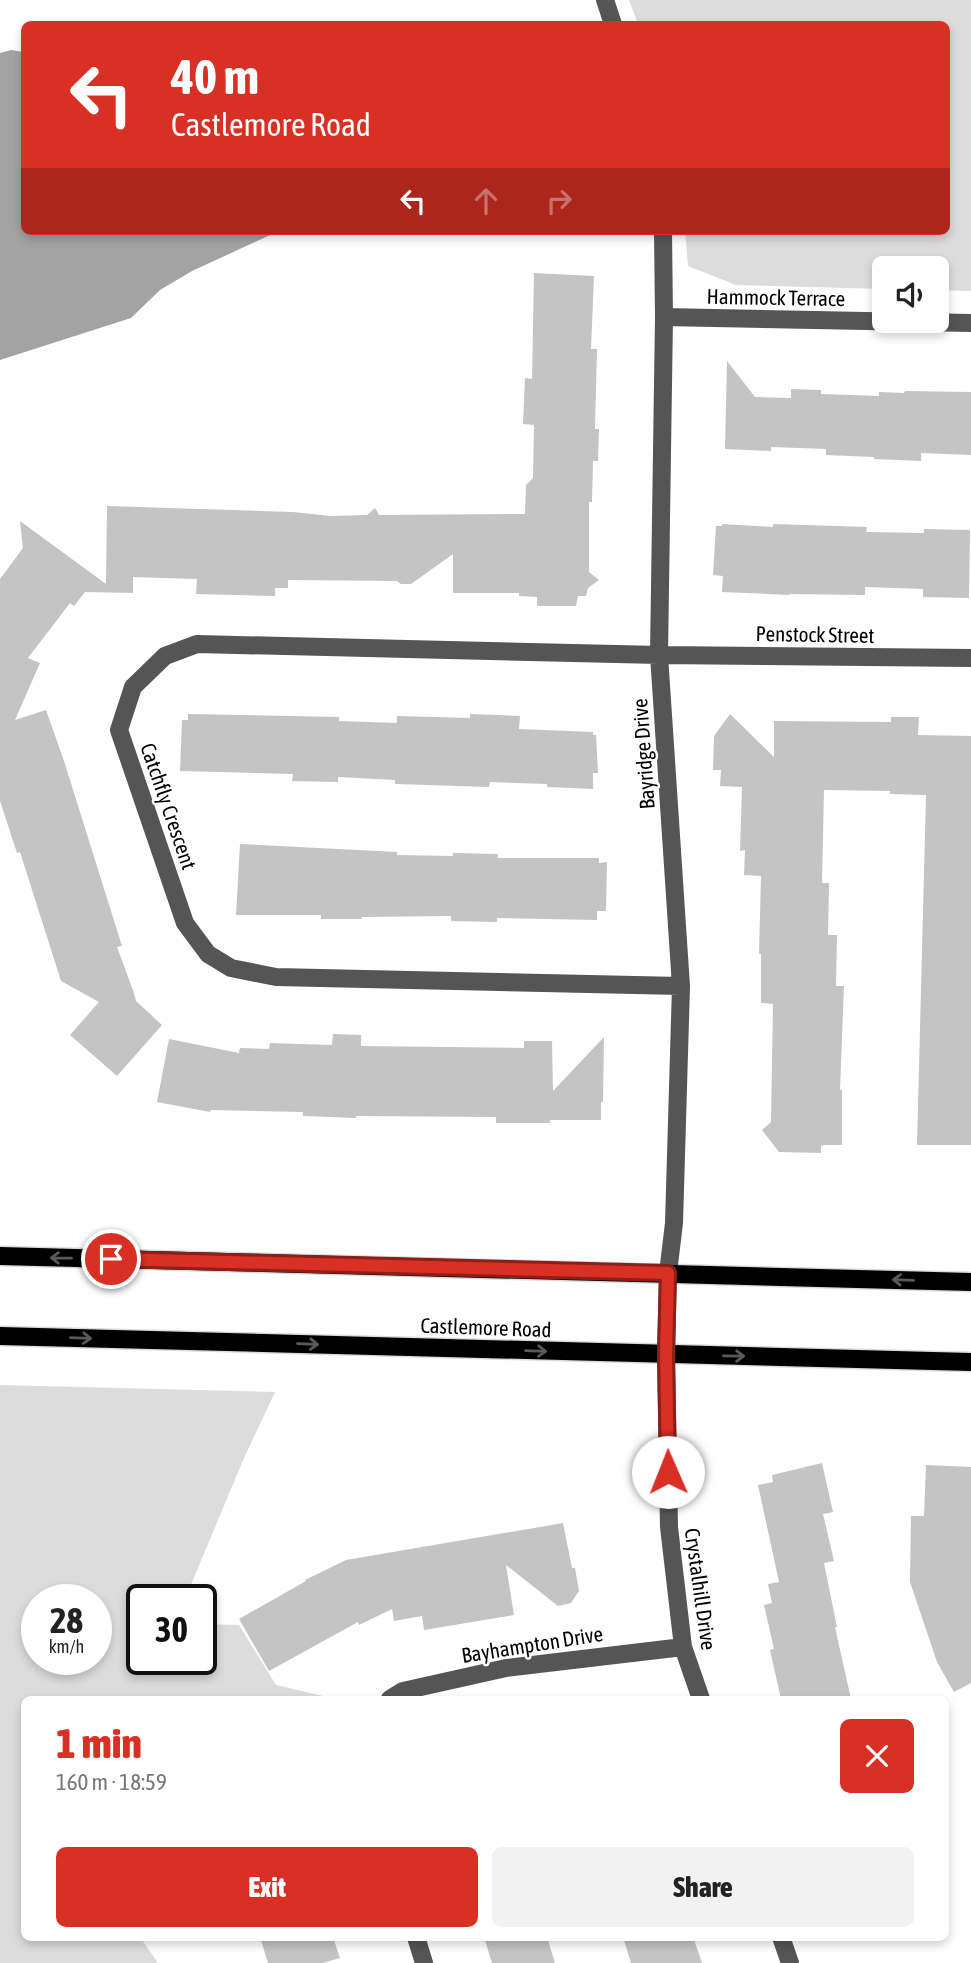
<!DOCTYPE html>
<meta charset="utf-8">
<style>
:root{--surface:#fff;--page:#f2f2f2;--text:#222;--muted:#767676;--accent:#d93025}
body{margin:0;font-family:"Asap Condensed",sans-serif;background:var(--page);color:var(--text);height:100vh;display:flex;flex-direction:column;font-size:26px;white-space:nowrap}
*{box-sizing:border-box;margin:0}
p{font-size:23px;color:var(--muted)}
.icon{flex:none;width:38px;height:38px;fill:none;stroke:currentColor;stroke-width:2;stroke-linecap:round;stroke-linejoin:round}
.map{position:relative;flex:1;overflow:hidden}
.side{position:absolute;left:21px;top:1696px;width:928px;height:245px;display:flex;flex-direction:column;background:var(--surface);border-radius:10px;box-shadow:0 4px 10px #0003}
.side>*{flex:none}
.top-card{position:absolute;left:21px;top:21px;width:929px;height:214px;border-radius:10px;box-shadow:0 4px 10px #0003;background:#d93025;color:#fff;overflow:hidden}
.controls{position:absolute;left:872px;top:256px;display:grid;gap:14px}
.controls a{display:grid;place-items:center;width:77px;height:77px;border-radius:10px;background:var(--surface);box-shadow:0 4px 10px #0003;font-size:35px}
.speed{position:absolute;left:21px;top:1584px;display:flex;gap:14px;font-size:35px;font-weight:700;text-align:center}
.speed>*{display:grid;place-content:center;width:91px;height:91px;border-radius:50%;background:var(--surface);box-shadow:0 4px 10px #0003;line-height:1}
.speed small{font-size:18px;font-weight:400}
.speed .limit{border:4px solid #111;border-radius:10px;background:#fff;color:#111}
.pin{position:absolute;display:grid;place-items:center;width:60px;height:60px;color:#fff;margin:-30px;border:4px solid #fff;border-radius:50%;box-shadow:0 2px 7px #0007}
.me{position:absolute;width:77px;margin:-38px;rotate:359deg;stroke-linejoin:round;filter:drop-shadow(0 0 5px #0008)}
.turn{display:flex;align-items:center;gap:24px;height:147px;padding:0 35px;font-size:32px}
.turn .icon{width:91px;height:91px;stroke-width:2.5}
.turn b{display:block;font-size:49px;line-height:60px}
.lanes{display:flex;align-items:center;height:66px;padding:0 35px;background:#0003;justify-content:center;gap:35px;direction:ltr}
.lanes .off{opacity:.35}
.round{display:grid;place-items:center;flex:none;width:74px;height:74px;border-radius:10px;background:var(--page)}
.summary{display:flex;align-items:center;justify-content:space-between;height:119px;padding:0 35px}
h1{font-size:42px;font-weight:800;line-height:52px;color:var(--accent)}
.primary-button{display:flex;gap:14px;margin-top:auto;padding:14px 35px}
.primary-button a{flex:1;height:80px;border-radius:10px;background:var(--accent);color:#fff;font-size:28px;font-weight:800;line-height:80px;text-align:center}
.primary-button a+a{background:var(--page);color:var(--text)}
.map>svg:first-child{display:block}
</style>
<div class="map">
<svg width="971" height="1963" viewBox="0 0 971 1963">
<rect width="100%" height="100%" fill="#fff"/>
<path fill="#dcdcdc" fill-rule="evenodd" d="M 629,0 L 971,0 L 971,291 L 936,290 L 936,268 L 884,268 L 884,289 L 736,285 L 688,266 L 685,231 L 947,231 L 947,24 L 638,24 Z
M 0,1385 L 275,1392 L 244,1458 L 185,1599 L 142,1600 L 142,1659 L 201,1659 L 201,1624 L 239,1625 L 276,1685 L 323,1696 L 323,1699 L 24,1699 L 24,1937 L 140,1937 L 158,1963 L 0,1963 ZM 37,1600 L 96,1600 L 96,1659 L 37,1659 Z"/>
<path fill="#a3a3a3" d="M 11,50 L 24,52 L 24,231 L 279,231 L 192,271 L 160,290 L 131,318 L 0,360 L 0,53 Z"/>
<path fill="#c4c4c4" d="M 534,273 L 594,276 L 591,349 L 597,349 L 595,429 L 599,429 L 598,461 L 593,461 L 592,502 L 589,502 L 589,572 L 599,580 L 588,588 L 586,596 L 578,596 L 576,606 L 537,606 L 537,597 L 519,596 L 519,593 L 453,593 L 453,554 L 411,584 L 401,584 L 397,581 L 288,580 L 288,588 L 275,588 L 275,596 L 196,594 L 197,579 L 133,577 L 133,593 L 85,592 L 74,606 L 70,603 L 28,658 L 40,663 L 15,720 L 46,710 L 64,761 L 122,946 L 117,947 L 134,993 L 136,1001 L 162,1025 L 117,1076 L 70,1035 L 99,1002 L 61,981 L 20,852 L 17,853 L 0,801 L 0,579 L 23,548 L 20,521 L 106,584 L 107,506 L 293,512 L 330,516 L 367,515 L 375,508 L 379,515 L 525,514 L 526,485 L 533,478 L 534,425 L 523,424 L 525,378 L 532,379 Z
M 727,361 L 755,397 L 791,398 L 791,389 L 821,390 L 821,394 L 879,396 L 879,392 L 904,393 L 905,391 L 971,392 L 971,455 L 921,453 L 921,461 L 874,459 L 874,457 L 826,455 L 826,449 L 771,447 L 771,451 L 725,449 Z
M 722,524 L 773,527 L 773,524 L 867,527 L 866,532 L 924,533 L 924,529 L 970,530 L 969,598 L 923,597 L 923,589 L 865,587 L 865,595 L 790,594 L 790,595 L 722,592 L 723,576 L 713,575 L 716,526 L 722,526 Z
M 188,714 L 339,717 L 339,721 L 397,723 L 397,716 L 470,718 L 470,714 L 520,716 L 519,729 L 593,732 L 593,735 L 596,735 L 598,773 L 593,773 L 593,789 L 547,787 L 547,784 L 490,782 L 489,787 L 395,784 L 395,780 L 338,777 L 338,782 L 292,781 L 293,774 L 180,771 L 182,720 L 188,720 Z
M 730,714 L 774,757 L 774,721 L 891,722 L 891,717 L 919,717 L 918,735 L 971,736 L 971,1145 L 917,1145 L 926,795 L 890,794 L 890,791 L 824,790 L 822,883 L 829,883 L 828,935 L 837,935 L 836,986 L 844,986 L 840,1090 L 842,1090 L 842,1145 L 824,1145 L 821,1146 L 821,1153 L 779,1152 L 762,1130 L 771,1122 L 773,1004 L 761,1003 L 761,954 L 759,954 L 761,876 L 744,875 L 745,850 L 740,851 L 742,787 L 720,786 L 721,770 L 713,770 L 714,736 Z
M 240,844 L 397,852 L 397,855 L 453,856 L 453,853 L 498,854 L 498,858 L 599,858 L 599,863 L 607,862 L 606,911 L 597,911 L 597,920 L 497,918 L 497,922 L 451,921 L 451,916 L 361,917 L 362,919 L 321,919 L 321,915 L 236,915 Z
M 333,1034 L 361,1035 L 361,1046 L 524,1048 L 524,1041 L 552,1041 L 553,1091 L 604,1037 L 603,1102 L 601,1102 L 601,1120 L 550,1120 L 550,1123 L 496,1123 L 496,1117 L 356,1116 L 356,1118 L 303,1116 L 303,1112 L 211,1110 L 210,1112 L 157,1102 L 169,1039 L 239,1053 L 240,1048 L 269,1049 L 270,1043 L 332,1045 Z
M 822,1463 L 833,1512 L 823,1514 L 834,1561 L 824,1563 L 837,1627 L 835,1627 L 851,1699 L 781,1699 L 770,1650 L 774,1649 L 764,1605 L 772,1603 L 768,1584 L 779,1582 L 758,1485 L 773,1482 L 772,1475 Z
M 926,1465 L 971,1467 L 971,1683 L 954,1692 L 937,1662 L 910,1582 L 911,1516 L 924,1516 Z
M 563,1523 L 572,1568 L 575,1568 L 579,1591 L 571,1603 L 558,1606 L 506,1565 L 514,1615 L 424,1630 L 422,1616 L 394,1621 L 392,1609 L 359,1625 L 358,1622 L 269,1671 L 239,1619 L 306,1581 L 305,1580 L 346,1560 Z
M 260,1937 L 333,1937 L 340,1958 L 323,1963 L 268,1963 Z
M 484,1937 L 547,1937 L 555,1963 L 492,1963 Z
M 623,1937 L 693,1937 L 702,1963 L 631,1963 Z"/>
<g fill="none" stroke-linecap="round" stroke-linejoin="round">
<g stroke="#dbdbdb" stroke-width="21">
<path id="major" d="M 0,1256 L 971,1282
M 0,1336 L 971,1362"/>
</g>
<path stroke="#555" stroke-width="18" d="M 605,0 L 613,24
M 663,231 L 664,317 L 659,655 L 681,986 L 674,1223 L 668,1273 L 666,1355 L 669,1527 L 683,1647 L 701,1699
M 664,317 L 971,323
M 681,986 L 276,977 L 231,968 L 208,954 L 185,923 L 119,730 L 133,687 L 165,656 L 197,644 L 659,655 L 971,658
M 390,1699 L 403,1691 L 506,1668 L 683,1647
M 416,1937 L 424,1963
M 781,1937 L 790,1963"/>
<use href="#major" stroke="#000" stroke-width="18"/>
</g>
<defs><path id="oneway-shaft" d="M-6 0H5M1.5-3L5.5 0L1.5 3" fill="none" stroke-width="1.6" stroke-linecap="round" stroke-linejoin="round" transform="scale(1.75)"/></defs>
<g stroke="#595959">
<use href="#oneway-shaft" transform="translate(61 1258) rotate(-179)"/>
<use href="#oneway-shaft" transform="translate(903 1280) rotate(-178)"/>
<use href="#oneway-shaft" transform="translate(81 1338) rotate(2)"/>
<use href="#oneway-shaft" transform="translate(308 1344) rotate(2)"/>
<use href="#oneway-shaft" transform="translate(536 1351) rotate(2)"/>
<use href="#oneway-shaft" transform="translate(734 1356) rotate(1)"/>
</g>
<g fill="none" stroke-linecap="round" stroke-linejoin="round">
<g stroke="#8d1f18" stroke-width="18">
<path id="route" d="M 111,1259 L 668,1273 L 666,1354 L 668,1472"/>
</g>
<use href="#route" stroke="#d93025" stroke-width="12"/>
</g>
<g text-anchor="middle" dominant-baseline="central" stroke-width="5" stroke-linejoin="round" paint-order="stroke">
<g font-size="21" fill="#000" stroke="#fff">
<text transform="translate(776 297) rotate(1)">Hammock Terrace</text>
<text transform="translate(815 634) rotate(1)">Penstock Street</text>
<text transform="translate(643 754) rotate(-94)">Bayridge Drive</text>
<text transform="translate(169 806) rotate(71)">Catchfly Crescent</text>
<text transform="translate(486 1327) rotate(2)">Castlemore Road</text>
<text transform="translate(701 1589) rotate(82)">Crystalhill Drive</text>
<text transform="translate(532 1644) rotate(-9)">Bayhampton Drive</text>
</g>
</g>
</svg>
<div class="controls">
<a><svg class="icon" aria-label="sound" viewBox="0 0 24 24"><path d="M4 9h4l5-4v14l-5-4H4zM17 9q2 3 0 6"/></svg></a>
</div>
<div class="speed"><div>28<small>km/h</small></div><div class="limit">30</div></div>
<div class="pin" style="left:111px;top:1259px;background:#d93025"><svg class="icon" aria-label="arrive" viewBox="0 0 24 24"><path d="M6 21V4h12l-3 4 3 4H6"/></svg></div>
<svg class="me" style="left:668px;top:1472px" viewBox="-20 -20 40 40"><circle r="19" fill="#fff"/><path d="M0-13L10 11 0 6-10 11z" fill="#d93025"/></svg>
<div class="top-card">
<div class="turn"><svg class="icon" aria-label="left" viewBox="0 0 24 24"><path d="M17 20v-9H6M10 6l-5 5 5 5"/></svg><div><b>40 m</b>Castlemore Road</div></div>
<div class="lanes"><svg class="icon" aria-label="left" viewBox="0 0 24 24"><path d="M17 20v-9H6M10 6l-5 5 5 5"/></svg><svg class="icon off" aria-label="ahead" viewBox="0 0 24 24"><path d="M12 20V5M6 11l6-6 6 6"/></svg><svg class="icon off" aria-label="right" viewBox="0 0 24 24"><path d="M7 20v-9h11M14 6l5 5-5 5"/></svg></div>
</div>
<section class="side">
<div class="summary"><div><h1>1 min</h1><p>160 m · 18:59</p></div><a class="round" style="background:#d93025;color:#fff"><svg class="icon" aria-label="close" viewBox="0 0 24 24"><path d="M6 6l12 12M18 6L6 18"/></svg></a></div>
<div class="primary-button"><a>Exit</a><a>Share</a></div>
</section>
</div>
